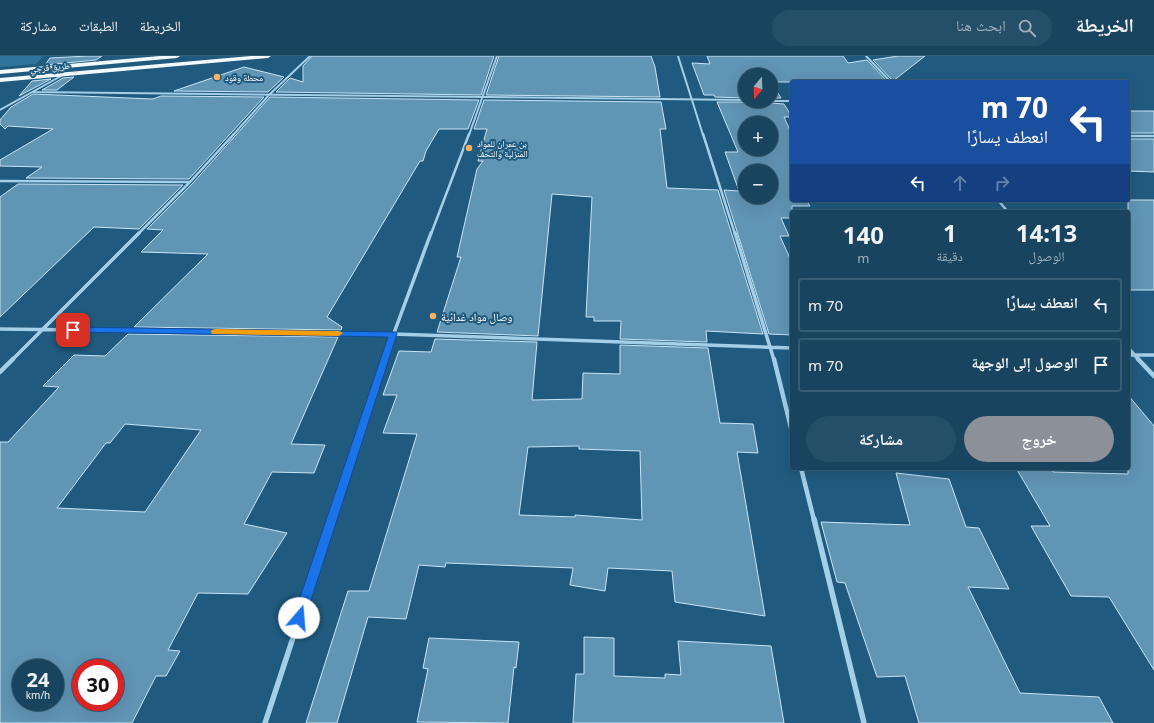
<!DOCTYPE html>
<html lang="ar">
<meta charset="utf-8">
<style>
:root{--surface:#18445f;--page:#254e68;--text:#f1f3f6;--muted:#9fb0bd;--line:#365c74;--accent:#8c9099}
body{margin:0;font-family:"Noto Sans","Noto Naskh Arabic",sans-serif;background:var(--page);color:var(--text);direction:rtl;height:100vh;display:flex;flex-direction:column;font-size:15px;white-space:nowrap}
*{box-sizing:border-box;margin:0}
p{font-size:13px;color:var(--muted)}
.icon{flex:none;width:22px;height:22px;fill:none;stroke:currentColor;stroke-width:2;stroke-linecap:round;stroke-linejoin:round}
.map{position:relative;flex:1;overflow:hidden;direction:ltr}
.sheet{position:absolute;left:790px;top:154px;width:340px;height:260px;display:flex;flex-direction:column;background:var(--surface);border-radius:4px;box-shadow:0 4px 16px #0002,0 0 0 1px var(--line);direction:rtl}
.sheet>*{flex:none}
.banner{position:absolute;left:790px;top:24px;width:340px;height:122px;border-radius:4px;box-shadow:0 4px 16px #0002,0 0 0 1px var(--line);direction:rtl;background:#1a4fa0;color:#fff;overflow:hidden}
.needle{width:26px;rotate:199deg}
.controls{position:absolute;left:738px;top:12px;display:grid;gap:8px}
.controls a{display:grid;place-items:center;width:40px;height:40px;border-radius:50%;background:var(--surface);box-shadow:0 4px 16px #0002,0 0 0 1px var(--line);font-size:20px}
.speed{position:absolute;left:12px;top:603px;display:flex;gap:8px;font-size:20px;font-weight:700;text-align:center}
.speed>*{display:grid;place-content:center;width:52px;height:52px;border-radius:50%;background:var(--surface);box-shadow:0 4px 16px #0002,0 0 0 1px var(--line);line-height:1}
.speed small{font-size:10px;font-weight:400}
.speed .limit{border:6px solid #d22;background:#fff;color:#111}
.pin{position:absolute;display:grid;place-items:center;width:34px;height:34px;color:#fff;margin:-17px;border-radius:8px;box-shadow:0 2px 6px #0006}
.me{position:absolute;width:44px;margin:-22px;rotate:18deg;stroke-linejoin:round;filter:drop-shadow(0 0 3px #0008)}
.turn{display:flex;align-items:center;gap:14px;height:84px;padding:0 16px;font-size:18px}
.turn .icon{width:52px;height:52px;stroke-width:2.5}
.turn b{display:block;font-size:28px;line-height:34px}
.lanes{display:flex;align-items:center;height:38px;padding:0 16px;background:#0003;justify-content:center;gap:20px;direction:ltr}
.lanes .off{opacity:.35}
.eta{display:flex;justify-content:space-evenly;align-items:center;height:68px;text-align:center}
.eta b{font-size:24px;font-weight:700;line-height:28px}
.action{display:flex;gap:8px;margin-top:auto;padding:8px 16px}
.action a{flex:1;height:46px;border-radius:24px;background:var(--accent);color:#fff;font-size:16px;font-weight:700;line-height:46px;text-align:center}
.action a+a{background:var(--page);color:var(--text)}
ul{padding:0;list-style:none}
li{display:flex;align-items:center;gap:12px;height:54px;margin:0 8px 6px;padding:0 8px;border:2px solid var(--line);border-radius:4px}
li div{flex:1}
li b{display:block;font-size:15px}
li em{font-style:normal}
header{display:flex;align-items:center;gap:24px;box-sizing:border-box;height:56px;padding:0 20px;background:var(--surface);border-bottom:1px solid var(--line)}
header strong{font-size:19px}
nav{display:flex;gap:22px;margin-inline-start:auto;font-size:14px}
.search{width:280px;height:36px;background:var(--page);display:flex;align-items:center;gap:10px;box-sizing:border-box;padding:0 14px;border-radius:22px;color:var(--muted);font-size:15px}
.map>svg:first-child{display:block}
</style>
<header>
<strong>الخريطة</strong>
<div class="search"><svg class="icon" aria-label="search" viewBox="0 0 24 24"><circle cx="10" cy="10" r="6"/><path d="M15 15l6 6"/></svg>ابحث هنا</div>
<nav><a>الخريطة</a><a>الطبقات</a><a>مشاركة</a></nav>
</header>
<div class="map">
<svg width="1154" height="667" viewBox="0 0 1154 667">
<rect width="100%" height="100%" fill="#205b7f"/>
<path fill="#2f749b" d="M 0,0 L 43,0 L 36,8 L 0,11 Z"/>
<path fill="#6195b4" stroke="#c8e5f6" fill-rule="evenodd" d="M 88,0 L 102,0 L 96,4 L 45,9 L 50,2 Z
M 312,0 L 494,0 L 481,39 L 276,36 L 290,22 L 303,26 L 303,10 Z
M 499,0 L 651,0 L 655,11 L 660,41 L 486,39 Z
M 707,0 L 843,0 L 848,7 L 867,4 L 888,26 L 771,26 L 771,19 L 745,19 L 745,42 L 715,41 L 714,39 L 704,39 L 692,7 L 710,8 Z
M 898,0 L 925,0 L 893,25 L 873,4 Z
M 244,11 L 284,21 L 268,36 L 174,35 Z
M 74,21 L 57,34 L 42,34 L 63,22 Z
M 51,23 L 19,40 L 32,25 Z
M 771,26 L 781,42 L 771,42 Z
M 33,38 L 153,43 L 161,40 L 264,41 L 189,123 L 26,122 L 42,111 L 0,110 L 0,104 L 53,73 L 8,70 L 5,73 L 0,68 L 0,64 L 11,51 Z
M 270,41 L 479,44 L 468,73 L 439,73 L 426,95 L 423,105 L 420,105 L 327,261 L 342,271 L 341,274 L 134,271 L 208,198 L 141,196 L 163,174 L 147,173 L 192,128 Z
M 484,44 L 661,46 L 666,73 L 660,73 L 667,132 L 718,134 L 763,278 L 706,275 L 707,286 L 620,283 L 621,265 L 594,265 L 594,261 L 586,261 L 592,141 L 552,138 L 538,280 L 437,276 L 461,201 L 457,201 L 477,113 L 483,105 L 478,105 L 487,73 L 474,73 Z
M 747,45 L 769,45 L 771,47 L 784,48 L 792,61 L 784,61 L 792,79 L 792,144 L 806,144 L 810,150 L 792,150 L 792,162 L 781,162 L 789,180 L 780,180 L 792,207 L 792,279 L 769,278 L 724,134 L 739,135 L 725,96 L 738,96 L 717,46 L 745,46 ZM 745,67 L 771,67 L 771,93 L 745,93 ZM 745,115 L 771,115 L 771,141 L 745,141 Z
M 1128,55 L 1154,55 L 1154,77 L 1128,77 Z
M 1128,83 L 1154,83 L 1154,116 L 1128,115 Z
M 18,128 L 183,129 L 139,173 L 94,171 L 0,261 L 0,141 Z
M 1128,144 L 1154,144 L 1154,234 L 1128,234 Z
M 128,278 L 338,281 L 291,388 L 325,389 L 314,417 L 272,416 L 244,468 L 287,477 L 248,538 L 198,537 L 168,594 L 180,595 L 166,620 L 156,620 L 132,667 L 0,667 L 0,386 L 8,386 L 59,331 L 43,330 L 74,299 L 105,300 ZM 125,368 L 201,374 L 145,456 L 57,452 L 106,387 L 110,387 ZM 21,612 L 55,612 L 55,646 L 21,646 ZM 81,612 L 115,612 L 115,646 L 81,646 Z
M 435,283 L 537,286 L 532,344 L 582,343 L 583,317 L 620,318 L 620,289 L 708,292 L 720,367 L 753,368 L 758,397 L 737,396 L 765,560 L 675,546 L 672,515 L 608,512 L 605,535 L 570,529 L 573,512 L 446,507 L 445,511 L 419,509 L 406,563 L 368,561 L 337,667 L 306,667 L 348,535 L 369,535 L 417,378 L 383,377 L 397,339 L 383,339 L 399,295 L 431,296 ZM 579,390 L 579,393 L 640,395 L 642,464 L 575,459 L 575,461 L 519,459 L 528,391 Z
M 1128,339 L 1154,370 L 1154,614 L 1109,541 L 1071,540 L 1031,470 L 1050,470 L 1016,412 L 1051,413 L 1053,416 L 1128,418 Z
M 896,417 L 949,423 L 966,471 L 979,472 L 1009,533 L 968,531 L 1020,637 L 1099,641 L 1113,667 L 919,667 L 905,620 L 877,621 L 845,527 L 837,526 L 821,466 L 910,469 Z
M 584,581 L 614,582 L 614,620 L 665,622 L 665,618 L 681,619 L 678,585 L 771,590 L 784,667 L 573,667 L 576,618 L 584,618 Z
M 429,582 L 519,586 L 516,612 L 514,611 L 508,667 L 417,666 L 428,613 L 423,612 Z"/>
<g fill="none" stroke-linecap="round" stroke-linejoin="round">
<path stroke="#a4cfe8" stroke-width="2" d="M 678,0 L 703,79
M 866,0 L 891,26
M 33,36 L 745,44
M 771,45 L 792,45
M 0,54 L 63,19
M 233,79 L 269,39 L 310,0
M 469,79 L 497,0"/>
<path stroke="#a4cfe8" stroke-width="2.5" d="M 703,78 L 735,178
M 1128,80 L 1154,80
M 0,125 L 190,126
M 998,144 L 1008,156
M 138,178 L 190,126 L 234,78
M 431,178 L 469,78"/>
<path stroke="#a4cfe8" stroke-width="3.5" d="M 735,177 L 774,304
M 0,273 L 393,278 L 792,292
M 1128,292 L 1139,304
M 1128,299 L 1154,299
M 12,304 L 139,177
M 384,304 L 431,177"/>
<path stroke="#a4cfe8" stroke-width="4.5" d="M 774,303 L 792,376
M 1138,303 L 1154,320
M 0,316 L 13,303
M 801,412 L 814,464
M 332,464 L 385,303"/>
<path stroke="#a4cfe8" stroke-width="5.5" d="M 814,463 L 864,667
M 265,667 L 332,463"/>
<path fill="#f2fafe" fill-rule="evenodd" d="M 160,0 L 180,0 L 177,2 L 0,18 L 0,14 Z
M 251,0 L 271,0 L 268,2 L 0,26 L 0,22 Z"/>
</g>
<path fill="#1a73e8" stroke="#114b97" d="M 73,271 L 396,276 L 397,278 L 304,566 L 299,568 L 295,566 L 293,562 L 388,281 L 70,276 L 69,274 L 70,272 Z"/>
<path fill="#f59e0b" d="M 215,273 L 339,275 L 343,277 L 339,280 L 212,278 L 211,276 L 212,274 Z"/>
<g fill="#f5b164" stroke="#205b7f" stroke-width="1.5">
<circle cx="217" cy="21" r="4"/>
<circle cx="469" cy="92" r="4"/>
<circle cx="433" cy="260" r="4"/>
</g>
<g text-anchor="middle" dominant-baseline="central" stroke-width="4" stroke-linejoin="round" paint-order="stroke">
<g font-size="9" fill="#fff" stroke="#205b7f">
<text transform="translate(50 11) rotate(-5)">طريق قرجي</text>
</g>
<g font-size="9" fill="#fff" stroke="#205b7f" text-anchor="start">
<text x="225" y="21">محطة وقود</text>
<text x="477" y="87">بن عمران للمواد<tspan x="477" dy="10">المنزلية والتحف</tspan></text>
</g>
<g font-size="11" fill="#fff" stroke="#205b7f" text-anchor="start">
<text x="441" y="260">وصال مواد غدائية</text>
</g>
</g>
</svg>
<div class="controls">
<a><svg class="needle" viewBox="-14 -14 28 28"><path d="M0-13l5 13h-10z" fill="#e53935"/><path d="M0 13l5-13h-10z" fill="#9fb0bd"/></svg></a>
<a>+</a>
<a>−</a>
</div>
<div class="speed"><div>24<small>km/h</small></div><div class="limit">30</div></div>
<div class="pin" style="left:73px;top:274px;background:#d93025"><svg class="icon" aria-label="arrive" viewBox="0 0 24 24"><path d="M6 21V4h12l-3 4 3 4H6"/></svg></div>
<svg class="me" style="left:299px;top:562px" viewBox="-20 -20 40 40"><circle r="19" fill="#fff"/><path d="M0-13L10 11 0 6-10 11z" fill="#1a73e8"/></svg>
<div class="banner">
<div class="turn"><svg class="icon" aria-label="left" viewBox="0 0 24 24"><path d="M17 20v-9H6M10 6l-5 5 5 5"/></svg><div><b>70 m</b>انعطف يسارًا</div></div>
<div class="lanes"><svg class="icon" aria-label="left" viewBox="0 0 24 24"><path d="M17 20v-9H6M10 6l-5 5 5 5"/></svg><svg class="icon off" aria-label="ahead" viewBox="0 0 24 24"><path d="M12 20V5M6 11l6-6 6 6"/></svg><svg class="icon off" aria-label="right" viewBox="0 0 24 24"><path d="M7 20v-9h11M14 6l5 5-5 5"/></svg></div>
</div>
<section class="sheet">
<div class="eta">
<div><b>14:13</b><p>الوصول</p></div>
<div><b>1</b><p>دقيقة</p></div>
<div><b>140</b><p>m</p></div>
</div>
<ul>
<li><svg class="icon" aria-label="left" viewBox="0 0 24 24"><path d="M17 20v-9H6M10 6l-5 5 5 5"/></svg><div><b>انعطف يسارًا</b></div><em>70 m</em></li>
<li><svg class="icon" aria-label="arrive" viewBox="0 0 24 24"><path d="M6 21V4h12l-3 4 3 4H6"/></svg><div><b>الوصول إلى الوجهة</b></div><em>70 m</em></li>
</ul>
<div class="action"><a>خروج</a><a>مشاركة</a></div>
</section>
</div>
